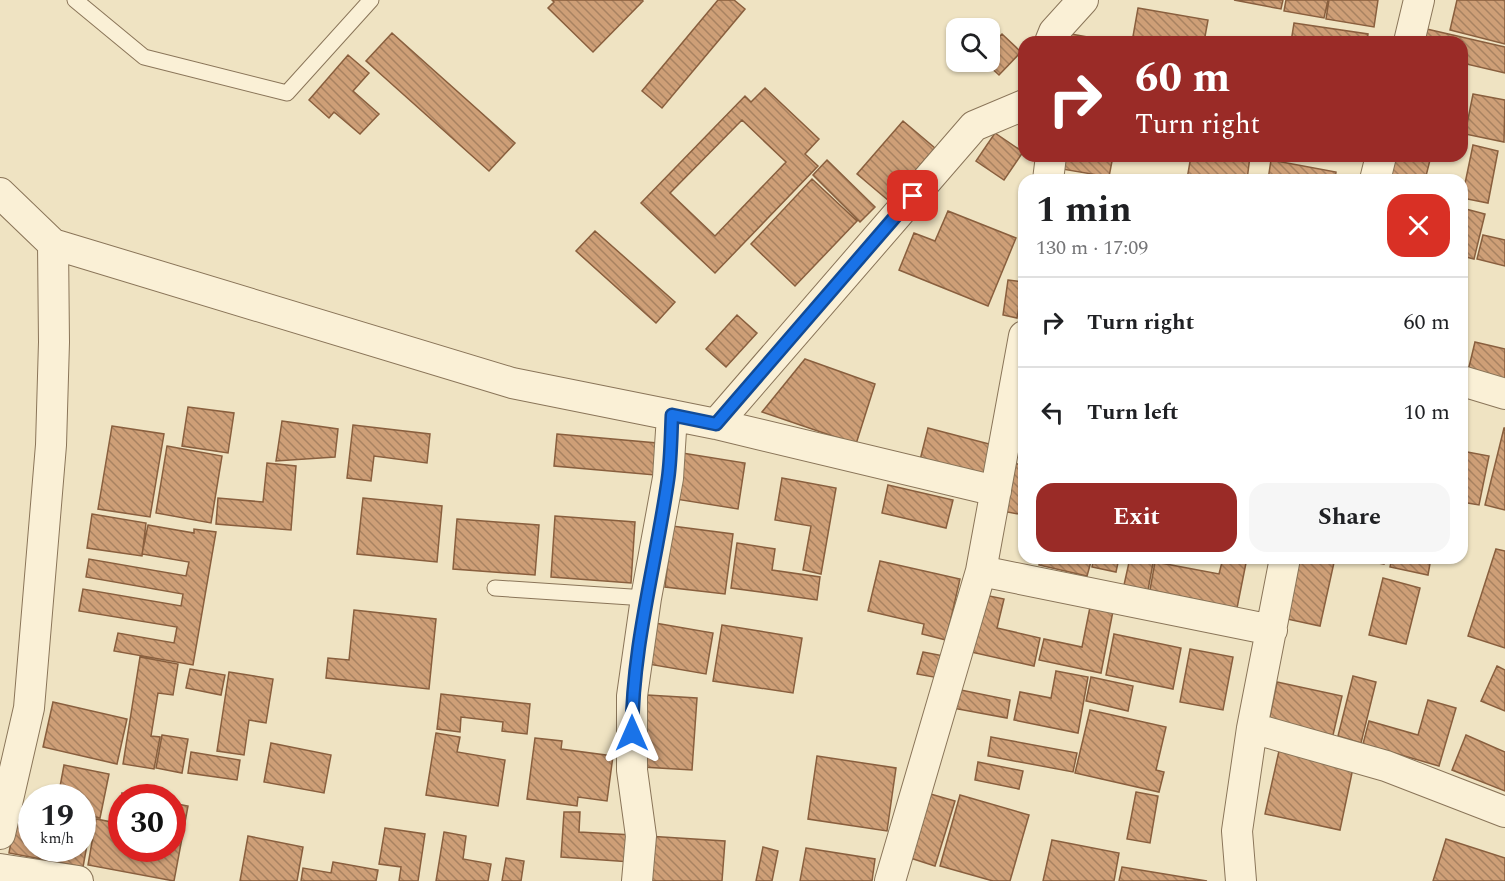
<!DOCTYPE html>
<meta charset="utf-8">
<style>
:root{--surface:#fff;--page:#f6f6f6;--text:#202124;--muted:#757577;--line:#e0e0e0;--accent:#9a2b27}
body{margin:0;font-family:Spectral,serif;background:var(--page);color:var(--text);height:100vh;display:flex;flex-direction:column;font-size:22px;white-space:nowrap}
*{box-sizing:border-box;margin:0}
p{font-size:20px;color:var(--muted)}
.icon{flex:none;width:33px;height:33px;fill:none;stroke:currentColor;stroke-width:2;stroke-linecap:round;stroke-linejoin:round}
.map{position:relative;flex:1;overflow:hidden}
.details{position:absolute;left:1018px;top:174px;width:450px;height:390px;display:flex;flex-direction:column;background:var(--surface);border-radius:18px;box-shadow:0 2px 4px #0004}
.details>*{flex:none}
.guide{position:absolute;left:1018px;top:36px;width:450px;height:126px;border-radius:18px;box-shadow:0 2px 4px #0004;background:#9a2b27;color:#fff;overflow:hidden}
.buttons{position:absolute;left:946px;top:18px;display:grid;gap:12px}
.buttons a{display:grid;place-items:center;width:54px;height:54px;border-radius:12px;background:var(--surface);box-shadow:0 2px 4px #0004;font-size:30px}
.speed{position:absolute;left:18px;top:784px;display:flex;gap:12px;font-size:30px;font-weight:700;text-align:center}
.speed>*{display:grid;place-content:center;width:78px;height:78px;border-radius:50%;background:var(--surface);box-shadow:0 2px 4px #0004;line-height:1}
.speed small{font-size:15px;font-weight:400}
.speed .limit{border:9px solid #d22;background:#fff;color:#111}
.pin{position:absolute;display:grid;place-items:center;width:51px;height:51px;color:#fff;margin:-26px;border-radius:12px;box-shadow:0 3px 9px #0006}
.me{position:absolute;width:66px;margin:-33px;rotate:0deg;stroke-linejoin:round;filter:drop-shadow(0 0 4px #0008)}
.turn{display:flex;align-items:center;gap:21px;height:126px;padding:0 18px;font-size:27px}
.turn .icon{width:78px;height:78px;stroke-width:2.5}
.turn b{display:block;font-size:42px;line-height:51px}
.round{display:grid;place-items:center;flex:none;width:63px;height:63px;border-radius:18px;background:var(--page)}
.summary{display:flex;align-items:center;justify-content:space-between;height:102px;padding:0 18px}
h1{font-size:36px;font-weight:700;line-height:45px}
.action{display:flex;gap:12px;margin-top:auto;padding:12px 18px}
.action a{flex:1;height:69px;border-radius:18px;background:var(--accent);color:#fff;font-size:24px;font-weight:700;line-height:69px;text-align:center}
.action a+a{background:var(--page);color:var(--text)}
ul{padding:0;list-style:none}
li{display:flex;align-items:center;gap:18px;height:90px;padding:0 18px;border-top:2px solid var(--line)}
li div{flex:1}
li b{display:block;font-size:22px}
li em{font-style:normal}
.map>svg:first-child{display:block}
</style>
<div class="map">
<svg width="1505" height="881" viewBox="0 0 1505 881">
<defs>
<pattern id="building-back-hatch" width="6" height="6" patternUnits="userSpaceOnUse" patternTransform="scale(1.5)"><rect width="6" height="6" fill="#ce9f77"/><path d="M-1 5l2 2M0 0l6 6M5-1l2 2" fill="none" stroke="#a88261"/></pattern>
</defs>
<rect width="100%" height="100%" fill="#efe3c2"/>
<path fill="url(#building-back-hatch)" stroke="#895f3e" stroke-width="1.5" fill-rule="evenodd" d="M 552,0 L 642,0 L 643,1 L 593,52 L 548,8 L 554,2 Z
M 718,0 L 734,0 L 745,9 L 662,108 L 642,91 Z
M 1234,0 L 1283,0 L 1281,9 Z
M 1286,0 L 1328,0 L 1324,18 L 1284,11 Z
M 1329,0 L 1378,0 L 1374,27 L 1326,19 Z
M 1457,0 L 1505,0 L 1505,44 L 1450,30 Z
M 1138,8 L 1208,20 L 1204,42 L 1132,42 Z
M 1294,23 L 1368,34 L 1367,42 L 1291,42 Z
M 1418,27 L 1505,47 L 1505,73 L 1462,63 L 1462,42 L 1414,42 Z
M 392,33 L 515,143 L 489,171 L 366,61 Z
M 1002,34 L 1021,52 L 999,75 L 985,62 L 990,62 L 990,46 Z
M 1071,34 L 1115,42 L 1070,42 Z
M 348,55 L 369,73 L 353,91 L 379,114 L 360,134 L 334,112 L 329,118 L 309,100 Z
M 765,88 L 819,139 L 805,154 L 818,166 L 715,273 L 641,203 L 745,96 L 751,102 ZM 742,120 L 786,162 L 715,236 L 670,193 Z
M 1473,94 L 1505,100 L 1504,142 L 1465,134 Z
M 903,121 L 935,148 L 889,201 L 857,174 Z
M 995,133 L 1023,152 L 1004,180 L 976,161 Z
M 1473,145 L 1498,151 L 1488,203 L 1462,198 Z
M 1058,156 L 1113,156 L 1109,177 L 1056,168 Z
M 1191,156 L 1250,156 L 1247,180 L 1187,179 Z
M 1386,156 L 1431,156 L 1425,180 L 1381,180 Z
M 827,160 L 875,207 L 860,222 L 813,175 Z
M 1271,160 L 1336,172 L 1335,180 L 1268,180 Z
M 812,179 L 857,221 L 795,286 L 751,244 Z
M 1462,208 L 1485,214 L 1474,259 L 1462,256 Z
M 948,211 L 1016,238 L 988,306 L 899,270 L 914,233 L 935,241 Z
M 595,231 L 675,302 L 656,323 L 576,251 Z
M 1483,235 L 1505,240 L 1505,266 L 1477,259 Z
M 1008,280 L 1023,282 L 1017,318 L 1003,315 Z
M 737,315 L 757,333 L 726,367 L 706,349 Z
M 1475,342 L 1505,349 L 1505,380 L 1468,371 Z
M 805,359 L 875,384 L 856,444 L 762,412 Z
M 1024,400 L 1024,449 L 1015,447 Z
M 188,407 L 234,413 L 228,453 L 182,446 Z
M 282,421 L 338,429 L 335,457 L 276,461 Z
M 353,425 L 430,434 L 427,463 L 374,456 L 371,481 L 347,478 Z
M 112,426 L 164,434 L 150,517 L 98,509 Z
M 928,428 L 993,445 L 986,476 L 920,460 Z
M 1504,428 L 1505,428 L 1505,510 L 1485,505 Z
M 557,434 L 657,443 L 655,475 L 554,466 Z
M 167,446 L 222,456 L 211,523 L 156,513 Z
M 1462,451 L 1489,456 L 1479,505 L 1462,502 Z
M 676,452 L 745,463 L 738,509 L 669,498 Z
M 267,463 L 296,466 L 291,530 L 216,524 L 218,498 L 263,502 Z
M 1012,463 L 1024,465 L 1024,515 L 1002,511 Z
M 782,478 L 836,488 L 821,574 L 803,570 L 811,526 L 775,520 Z
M 888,485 L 953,500 L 946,528 L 882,513 Z
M 363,498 L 442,506 L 437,562 L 357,554 Z
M 92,514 L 146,523 L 142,556 L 87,548 Z
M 555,516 L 635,522 L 631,583 L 551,577 Z
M 457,519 L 539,525 L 535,575 L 453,569 Z
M 148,525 L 194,533 L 194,529 L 216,532 L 193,665 L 114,651 L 118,633 L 174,643 L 177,627 L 79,611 L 83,589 L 181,606 L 183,594 L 86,577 L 89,559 L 186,576 L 189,562 L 142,554 Z
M 672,526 L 733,534 L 725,594 L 665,587 Z
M 737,543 L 775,549 L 772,570 L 820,577 L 817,600 L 731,588 Z
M 1496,549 L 1505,551 L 1505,648 L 1468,636 Z
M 1040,558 L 1092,558 L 1087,576 L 1039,565 Z
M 1094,558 L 1119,558 L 1116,572 L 1092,567 Z
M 1130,558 L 1154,558 L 1148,590 L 1124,585 Z
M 1223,558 L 1247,558 L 1237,608 L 1150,590 L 1155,562 L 1219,574 Z
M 1300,558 L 1335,558 L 1320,626 L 1287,619 Z
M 1353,558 L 1385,558 L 1384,564 Z
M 1392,558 L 1431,558 L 1428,575 L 1390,567 Z
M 880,561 L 960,579 L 946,640 L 922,634 L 924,624 L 868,611 Z
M 1383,578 L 1420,588 L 1406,644 L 1369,635 Z
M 975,593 L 1004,599 L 997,628 L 1040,638 L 1034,666 L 962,650 Z
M 1090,607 L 1113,611 L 1101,673 L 1039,660 L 1044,639 L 1082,647 Z
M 354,610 L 436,619 L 429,689 L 326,678 L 328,658 L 349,660 Z
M 655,623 L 713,633 L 706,674 L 648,664 Z
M 722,625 L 802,638 L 793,693 L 713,681 Z
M 1114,634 L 1181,648 L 1173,689 L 1106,675 Z
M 1190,649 L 1233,657 L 1223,710 L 1180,702 Z
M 923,652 L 944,656 L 939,678 L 917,674 Z
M 140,657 L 178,664 L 173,695 L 158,693 L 151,736 L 160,737 L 154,769 L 123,764 Z
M 1497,666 L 1505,670 L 1505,711 L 1481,701 Z
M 190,669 L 225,675 L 221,695 L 186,688 Z
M 1056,671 L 1088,677 L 1078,733 L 1014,720 L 1020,692 L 1051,698 Z
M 229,672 L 273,679 L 266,723 L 249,720 L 244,755 L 217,751 Z
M 1353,676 L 1376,682 L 1361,743 L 1338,736 Z
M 1091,677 L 1133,686 L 1128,711 L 1086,701 Z
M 1277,682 L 1342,696 L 1333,735 L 1269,721 Z
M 951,688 L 1010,700 L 1007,718 L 947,707 Z
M 441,694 L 530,704 L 527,734 L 502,731 L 503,722 L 461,717 L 460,732 L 437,729 Z
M 647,695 L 697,698 L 692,770 L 642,767 Z
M 1428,700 L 1456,708 L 1439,766 L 1363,744 L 1369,721 L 1418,735 Z
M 53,702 L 127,719 L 117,764 L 43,747 Z
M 1090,710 L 1166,727 L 1156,770 L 1164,772 L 1159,792 L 1075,773 Z
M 436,733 L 460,737 L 457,752 L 505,760 L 498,806 L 426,795 Z
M 162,735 L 188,739 L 182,773 L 156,768 Z
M 1466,735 L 1505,752 L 1505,791 L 1452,770 Z
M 991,737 L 1077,753 L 1073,772 L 988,756 Z
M 535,738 L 562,741 L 561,749 L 613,756 L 607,801 L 578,797 L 577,806 L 527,799 Z
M 271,743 L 331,755 L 324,793 L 264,782 Z
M 1279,751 L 1353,768 L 1340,830 L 1265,814 Z
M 191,752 L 240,760 L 237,780 L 188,773 Z
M 817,756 L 896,768 L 887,831 L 808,819 Z
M 978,762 L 1023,771 L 1019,789 L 975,780 Z
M 64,765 L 109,774 L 100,818 L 82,814 L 82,797 L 59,792 Z
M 920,791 L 955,801 L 935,866 L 901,855 Z
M 1136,792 L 1158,796 L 1150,843 L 1127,839 Z
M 122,793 L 147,798 L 122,798 L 122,849 L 172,849 L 172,803 L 188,806 L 174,881 L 88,865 L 96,819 L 117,823 Z
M 960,795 L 1029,815 L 1010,881 L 993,881 L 940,866 Z
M 564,812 L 580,812 L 579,832 L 633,835 L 631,862 L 561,857 Z
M 15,820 L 32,823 L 32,849 L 82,849 L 82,833 L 89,834 L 83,867 L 9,853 Z
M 385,828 L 425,834 L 418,881 L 399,881 L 401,867 L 379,864 Z
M 444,832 L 466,836 L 463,859 L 491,864 L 488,881 L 436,881 Z
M 248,836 L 303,847 L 297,881 L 240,881 Z
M 647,836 L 725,841 L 722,881 L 645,881 Z
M 1446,839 L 1505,858 L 1505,881 L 1433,881 Z
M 1052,840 L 1119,853 L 1114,881 L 1043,881 Z
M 763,847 L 778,851 L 772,881 L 756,881 Z
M 806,848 L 875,859 L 872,881 L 800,881 Z
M 506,858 L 524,861 L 521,881 L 502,881 Z
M 333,862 L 378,870 L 376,881 L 301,881 L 303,868 L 331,873 Z
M 1122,867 L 1207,881 L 1119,881 Z"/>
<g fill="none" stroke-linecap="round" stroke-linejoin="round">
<g stroke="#8a7559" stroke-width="17">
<path id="lane" d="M 75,0 L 144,57 L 287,93 L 371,0
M 495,588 L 646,598"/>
</g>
<g stroke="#8a7559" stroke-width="32">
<path id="street" d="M 1050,42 L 1054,32 L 1083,0
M 1409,42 L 1419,0
M 1048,180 L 1051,156
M 1375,180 L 1381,156
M 0,193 L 53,244 L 512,383 L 716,424 L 996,491
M 1024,336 L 981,571 L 1272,630
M 1462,381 L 1505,394
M 716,424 L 974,126 L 1024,105
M 1252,728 L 1386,766 L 1505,812
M 0,834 L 29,708 L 51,445 L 54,342 L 53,244
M 0,869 L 78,881
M 637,881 L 641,836 L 632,770 L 632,696 L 646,598 L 668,478 L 672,415
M 890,881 L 981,571
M 1241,881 L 1237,831 L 1252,728 L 1285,558"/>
</g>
<use href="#lane" stroke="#faf0d6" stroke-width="15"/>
<use href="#street" stroke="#faf0d6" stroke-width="30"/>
</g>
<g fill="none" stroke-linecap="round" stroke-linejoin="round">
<g stroke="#114b97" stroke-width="15">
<path id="route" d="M 632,733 C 632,647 656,564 668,479 C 671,458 671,436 672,415 L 716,424 L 913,196"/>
</g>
<use href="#route" stroke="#1a73e8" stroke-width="10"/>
</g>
</svg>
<div class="buttons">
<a><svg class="icon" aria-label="search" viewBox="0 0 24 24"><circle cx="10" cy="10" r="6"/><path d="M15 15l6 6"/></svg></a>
</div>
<div class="speed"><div>19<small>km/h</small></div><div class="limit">30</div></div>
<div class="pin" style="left:913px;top:196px;background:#d93025"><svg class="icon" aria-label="arrive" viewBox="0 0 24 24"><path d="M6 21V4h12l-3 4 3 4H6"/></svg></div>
<svg class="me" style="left:632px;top:733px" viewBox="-20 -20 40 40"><path d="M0-17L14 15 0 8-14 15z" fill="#1a73e8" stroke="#fff" stroke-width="4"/></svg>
<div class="guide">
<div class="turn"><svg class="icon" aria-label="right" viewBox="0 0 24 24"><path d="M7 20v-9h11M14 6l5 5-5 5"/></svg><div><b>60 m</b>Turn right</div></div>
</div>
<section class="details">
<div class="summary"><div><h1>1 min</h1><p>130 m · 17:09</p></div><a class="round" style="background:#d93025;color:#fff"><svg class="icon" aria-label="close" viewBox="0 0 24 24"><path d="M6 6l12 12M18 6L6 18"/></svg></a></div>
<ul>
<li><svg class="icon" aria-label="right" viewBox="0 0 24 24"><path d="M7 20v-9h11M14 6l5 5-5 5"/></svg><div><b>Turn right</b></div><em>60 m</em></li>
<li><svg class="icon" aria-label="left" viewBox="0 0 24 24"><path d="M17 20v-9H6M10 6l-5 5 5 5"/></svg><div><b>Turn left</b></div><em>10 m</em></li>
</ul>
<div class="action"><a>Exit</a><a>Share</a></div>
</section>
</div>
